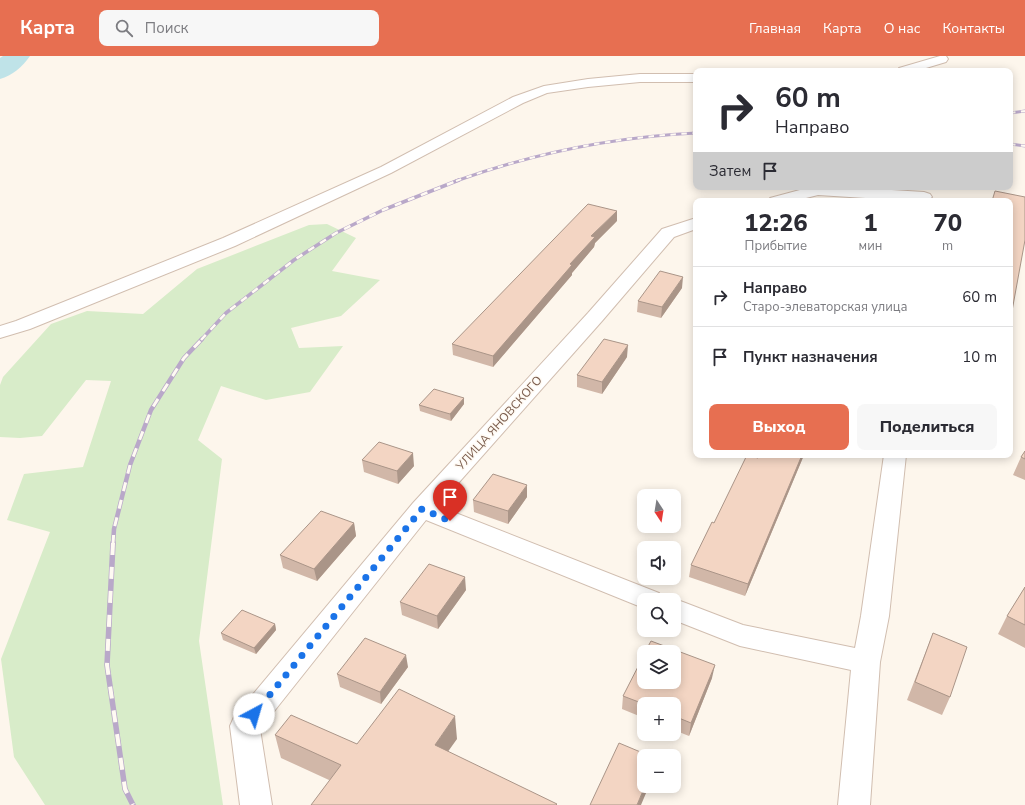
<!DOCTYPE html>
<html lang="ru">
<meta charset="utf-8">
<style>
:root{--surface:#fff;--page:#f7f7f7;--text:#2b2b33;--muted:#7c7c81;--line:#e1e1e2;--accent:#e76f51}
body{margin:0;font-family:"Nunito Sans",sans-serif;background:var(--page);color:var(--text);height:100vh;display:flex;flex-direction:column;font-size:15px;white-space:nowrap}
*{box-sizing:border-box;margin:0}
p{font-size:13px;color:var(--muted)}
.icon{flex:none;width:22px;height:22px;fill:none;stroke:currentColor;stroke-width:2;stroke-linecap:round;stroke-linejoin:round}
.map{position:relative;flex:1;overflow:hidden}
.details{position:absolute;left:693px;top:142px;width:320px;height:260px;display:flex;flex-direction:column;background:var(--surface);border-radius:8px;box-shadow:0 2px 10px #0003}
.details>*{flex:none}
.hud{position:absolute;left:693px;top:12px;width:320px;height:122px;border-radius:8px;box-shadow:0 2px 10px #0003;background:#fff;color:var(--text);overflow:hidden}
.needle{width:26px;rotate:168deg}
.tools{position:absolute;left:637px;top:433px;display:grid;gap:8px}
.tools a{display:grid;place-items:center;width:44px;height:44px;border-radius:8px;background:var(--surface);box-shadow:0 2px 10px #0003;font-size:20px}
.pin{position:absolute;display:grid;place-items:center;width:34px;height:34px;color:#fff;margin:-41px -17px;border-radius:50% 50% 50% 0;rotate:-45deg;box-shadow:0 0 4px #0007}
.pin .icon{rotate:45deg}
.me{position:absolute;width:44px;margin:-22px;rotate:39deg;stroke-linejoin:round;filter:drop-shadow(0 0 3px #0008)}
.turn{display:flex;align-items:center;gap:14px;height:84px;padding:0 16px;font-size:18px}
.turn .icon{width:52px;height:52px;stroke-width:2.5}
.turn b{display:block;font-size:28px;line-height:34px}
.then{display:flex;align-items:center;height:38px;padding:0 16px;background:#0003;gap:8px;font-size:15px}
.eta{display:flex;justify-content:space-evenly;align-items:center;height:68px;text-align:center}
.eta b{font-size:24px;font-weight:800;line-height:28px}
.action{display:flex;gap:8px;margin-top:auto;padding:8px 16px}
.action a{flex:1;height:46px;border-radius:8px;background:var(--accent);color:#fff;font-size:16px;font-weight:800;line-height:46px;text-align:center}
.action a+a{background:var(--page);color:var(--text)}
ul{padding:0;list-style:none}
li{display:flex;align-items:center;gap:12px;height:60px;padding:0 16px;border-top:1px solid var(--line)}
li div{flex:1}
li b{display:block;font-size:15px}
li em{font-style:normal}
header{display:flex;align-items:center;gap:24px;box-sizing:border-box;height:56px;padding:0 20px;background:var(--accent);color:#fff}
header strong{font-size:19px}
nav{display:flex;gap:22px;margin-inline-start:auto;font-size:14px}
.search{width:280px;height:36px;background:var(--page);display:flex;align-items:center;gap:10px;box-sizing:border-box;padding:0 14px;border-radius:8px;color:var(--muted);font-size:15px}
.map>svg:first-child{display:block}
</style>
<header>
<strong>Карта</strong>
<div class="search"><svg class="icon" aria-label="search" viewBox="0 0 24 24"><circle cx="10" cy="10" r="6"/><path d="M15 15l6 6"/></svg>Поиск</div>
<nav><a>Главная</a><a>Карта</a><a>О нас</a><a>Контакты</a></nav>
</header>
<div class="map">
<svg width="1025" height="749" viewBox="0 0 1025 749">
<rect width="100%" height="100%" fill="#fdf6ec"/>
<path fill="#d8ecc9" d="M 327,168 L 356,182 L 332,215 L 380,224 L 341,260 L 291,272 L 299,292 L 343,290 L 310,336 L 266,344 L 221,330 L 198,384 L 222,403 L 199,585 L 223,749 L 45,749 L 14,701 L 1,603 L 50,476 L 7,464 L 24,418 L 83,411 L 111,325 L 86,324 L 42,380 L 20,382 L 0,381 L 0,329 L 3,321 L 51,268 L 87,255 L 143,258 L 197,213 L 309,169 Z"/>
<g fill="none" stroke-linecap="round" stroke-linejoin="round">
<path fill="#bfe3e8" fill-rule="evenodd" d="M 3,0 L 30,0 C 23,10 12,20 0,23 L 0,2 Z"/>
<g stroke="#d1beb0" stroke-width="2">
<path id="minor" d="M 940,0 L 946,0 L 948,3 L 946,6 L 916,15 L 897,15 L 899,12 Z
M 640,18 L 696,18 L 696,26 L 640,26 L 588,31 L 547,37 L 523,47 L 391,117 L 235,190 L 30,273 L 0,282 L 0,270 L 16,265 L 223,182 L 381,111 L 513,41 L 544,30 L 588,23 Z
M 811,131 L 843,131 L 924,136 L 930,138 L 932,141 L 927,145 L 913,145 L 818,139 L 794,145 L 768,145 L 770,142 Z
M 696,162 L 696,173 L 674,181 L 602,265 L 438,450 L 659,537 L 663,544 L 644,544 L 644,552 L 641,551 L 426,464 L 260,673 L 272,749 L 240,749 L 230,670 L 234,661 L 413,447 L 588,257 L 662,173 Z
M 884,399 L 906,399 L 889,560 L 880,606 L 870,749 L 838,749 L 851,614 L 740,590 L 674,564 L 674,544 L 670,544 L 674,543 L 683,546 L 743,569 L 855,592 L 861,560 Z"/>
</g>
<use href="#minor" fill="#fff" fill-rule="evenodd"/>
<g stroke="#b9a8c9" stroke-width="3">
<path id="rail-far3" d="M 1010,57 L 1025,55
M 1010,88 L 1025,90
M 456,125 C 534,97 614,81 696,77"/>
</g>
<g stroke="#b9a8c9" stroke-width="3.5">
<path id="rail-far2" d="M 201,284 L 226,257 L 294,204 L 336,177 L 383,154 L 459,124"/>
</g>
<g stroke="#b9a8c9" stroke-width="4.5">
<path id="rail-far1" d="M 113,488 L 114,473 L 130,409 L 151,354 L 184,302 L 202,283"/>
</g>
<g stroke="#b9a8c9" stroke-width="5.5">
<path id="rail" d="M 113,487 L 107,609 L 125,733 L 133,749"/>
</g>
<use href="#rail-far3" stroke="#fffaf3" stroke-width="2" stroke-dasharray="5.5" stroke-linecap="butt"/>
<use href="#rail-far2" stroke="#fffaf3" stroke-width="2.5" stroke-dasharray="7" stroke-linecap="butt"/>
<use href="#rail-far1" stroke="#fffaf3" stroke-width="3" stroke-dasharray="9" stroke-linecap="butt"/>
<use href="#rail" stroke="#fffaf3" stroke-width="4" stroke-dasharray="12" stroke-linecap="butt"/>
</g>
<path fill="#d1b7a8" d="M 617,165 L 595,187 L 594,191 L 572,217 L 572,219 L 493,311 L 453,299 L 452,288 Z
M 682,232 L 661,262 L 637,256 L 638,245 Z
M 627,301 L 602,338 L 577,331 L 577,319 Z
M 464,342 L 464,348 L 451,365 L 420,355 L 419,349 Z
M 1025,395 L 1025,424 L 1013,419 L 1021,401 Z
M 759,399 L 804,399 L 745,540 L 689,521 L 691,509 L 714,467 Z
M 362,404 L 414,410 L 398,428 L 364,416 Z
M 527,441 L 508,468 L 474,456 L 473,444 Z
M 354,467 L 356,480 L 317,525 L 283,512 L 280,499 Z
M 1025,531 L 1025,592 L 998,578 L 1007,560 Z
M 466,534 L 438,573 L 402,559 L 400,546 Z
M 275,568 L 276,574 L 256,598 L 223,584 L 221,577 Z
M 933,577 L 950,641 L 942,659 L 907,644 Z
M 408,611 L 381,648 L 340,631 L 337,618 Z
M 712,622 L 689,680 L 674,674 L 674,648 L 644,648 L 644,662 L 622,653 L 623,640 Z
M 275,679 L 357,688 L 457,683 L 329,724 L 281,702 Z"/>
<path fill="#aa9588" d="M 617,155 L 617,165 L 595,187 L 594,191 L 572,217 L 572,219 L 493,311 L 493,300 L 570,208 L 591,180 Z
M 683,221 L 682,232 L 661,262 L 662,251 Z
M 628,289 L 627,301 L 602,338 L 602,326 Z
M 464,342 L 464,348 L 451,365 L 450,358 Z
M 413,397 L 414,410 L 398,428 L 397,415 Z
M 802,399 L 804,399 L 745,540 L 748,528 Z
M 527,429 L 527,441 L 508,468 L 508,455 Z
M 354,467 L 356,480 L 317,525 L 314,513 Z
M 465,521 L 466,534 L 438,573 L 437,560 Z
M 275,568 L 276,574 L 256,598 L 254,592 Z
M 406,599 L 408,611 L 381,648 L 380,636 Z
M 715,609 L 712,622 L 689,680 L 691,667 Z
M 455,660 L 457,683 L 437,711 L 435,689 Z
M 645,730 L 649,730 L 641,749 L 637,749 Z"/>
<path fill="#f3d5c3" stroke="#aa9588" d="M 995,135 L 1025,141 L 1025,184 L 1012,255 L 1010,255 L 1010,145 L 992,145 Z
M 588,148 L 617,155 L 591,180 L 595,181 L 570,208 L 572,209 L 493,300 L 452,288 Z
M 660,215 L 683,221 L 662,251 L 638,245 Z
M 604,283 L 628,289 L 602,326 L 577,319 Z
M 434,333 L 464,342 L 450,358 L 419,349 Z
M 379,386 L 413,397 L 397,415 L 362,404 Z
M 1025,395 L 1025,403 L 1021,401 Z
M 747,399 L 758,402 L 759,399 L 802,399 L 748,528 L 691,509 L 712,466 L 714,467 Z
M 493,418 L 527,429 L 508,455 L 473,444 Z
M 321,455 L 354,467 L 314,513 L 280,499 Z
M 429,508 L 465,521 L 437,560 L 400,546 Z
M 1025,531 L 1025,569 L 1007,560 Z
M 242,554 L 275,568 L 254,592 L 221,577 Z
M 933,577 L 967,591 L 950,641 L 915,626 Z
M 365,582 L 406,599 L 380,636 L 337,618 Z
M 651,585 L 715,609 L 691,667 L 674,660 L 674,648 L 644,648 L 623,640 L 644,599 L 644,626 L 674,626 L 674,596 L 645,596 Z
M 399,633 L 455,660 L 435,689 L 557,748 L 556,749 L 311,749 L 341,709 L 275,679 L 291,659 L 357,688 Z
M 619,687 L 650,700 L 644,700 L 644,730 L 645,730 L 637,749 L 590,749 Z"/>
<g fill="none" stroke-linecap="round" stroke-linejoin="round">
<path stroke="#1a73e8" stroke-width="7" stroke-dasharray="0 12.6" d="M 254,658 L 422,453 L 450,465"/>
</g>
<g text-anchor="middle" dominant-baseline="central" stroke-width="3" stroke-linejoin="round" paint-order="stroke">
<g font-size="12" fill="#7a5c4d" stroke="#fffaf3">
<text transform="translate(499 367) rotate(-48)">УЛИЦА ЯНОВСКОГО</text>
</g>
</g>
</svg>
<div class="tools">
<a><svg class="needle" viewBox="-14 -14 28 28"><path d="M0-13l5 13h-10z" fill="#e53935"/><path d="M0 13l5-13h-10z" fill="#7c7c81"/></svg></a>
<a><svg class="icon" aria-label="sound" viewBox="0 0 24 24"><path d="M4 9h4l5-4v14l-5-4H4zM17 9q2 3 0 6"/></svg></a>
<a><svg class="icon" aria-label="search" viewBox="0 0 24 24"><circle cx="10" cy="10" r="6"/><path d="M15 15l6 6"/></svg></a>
<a><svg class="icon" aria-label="layers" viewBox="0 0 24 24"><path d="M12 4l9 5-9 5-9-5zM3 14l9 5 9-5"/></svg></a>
<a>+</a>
<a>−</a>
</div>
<div class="pin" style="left:450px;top:465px;background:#d93025"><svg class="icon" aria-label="arrive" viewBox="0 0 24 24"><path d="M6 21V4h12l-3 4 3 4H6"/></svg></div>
<svg class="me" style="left:254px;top:658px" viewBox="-20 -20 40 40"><circle r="19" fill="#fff"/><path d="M0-13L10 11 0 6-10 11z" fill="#1a73e8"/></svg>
<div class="hud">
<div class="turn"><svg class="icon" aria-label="right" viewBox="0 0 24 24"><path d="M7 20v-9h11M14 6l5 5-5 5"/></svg><div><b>60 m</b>Направо</div></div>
<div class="then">Затем<svg class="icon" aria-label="arrive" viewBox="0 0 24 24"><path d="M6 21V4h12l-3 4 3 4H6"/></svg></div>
</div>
<section class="details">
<div class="eta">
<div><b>12:26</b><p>Прибытие</p></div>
<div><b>1</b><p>мин</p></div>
<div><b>70</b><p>m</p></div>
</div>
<ul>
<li><svg class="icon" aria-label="right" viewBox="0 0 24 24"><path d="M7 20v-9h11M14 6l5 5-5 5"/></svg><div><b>Направо</b><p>Старо-элеваторская улица</p></div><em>60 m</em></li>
<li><svg class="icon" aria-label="arrive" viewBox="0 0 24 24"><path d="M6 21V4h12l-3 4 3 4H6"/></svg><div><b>Пункт назначения</b></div><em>10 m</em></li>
</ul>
<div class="action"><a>Выход</a><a>Поделиться</a></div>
</section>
</div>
